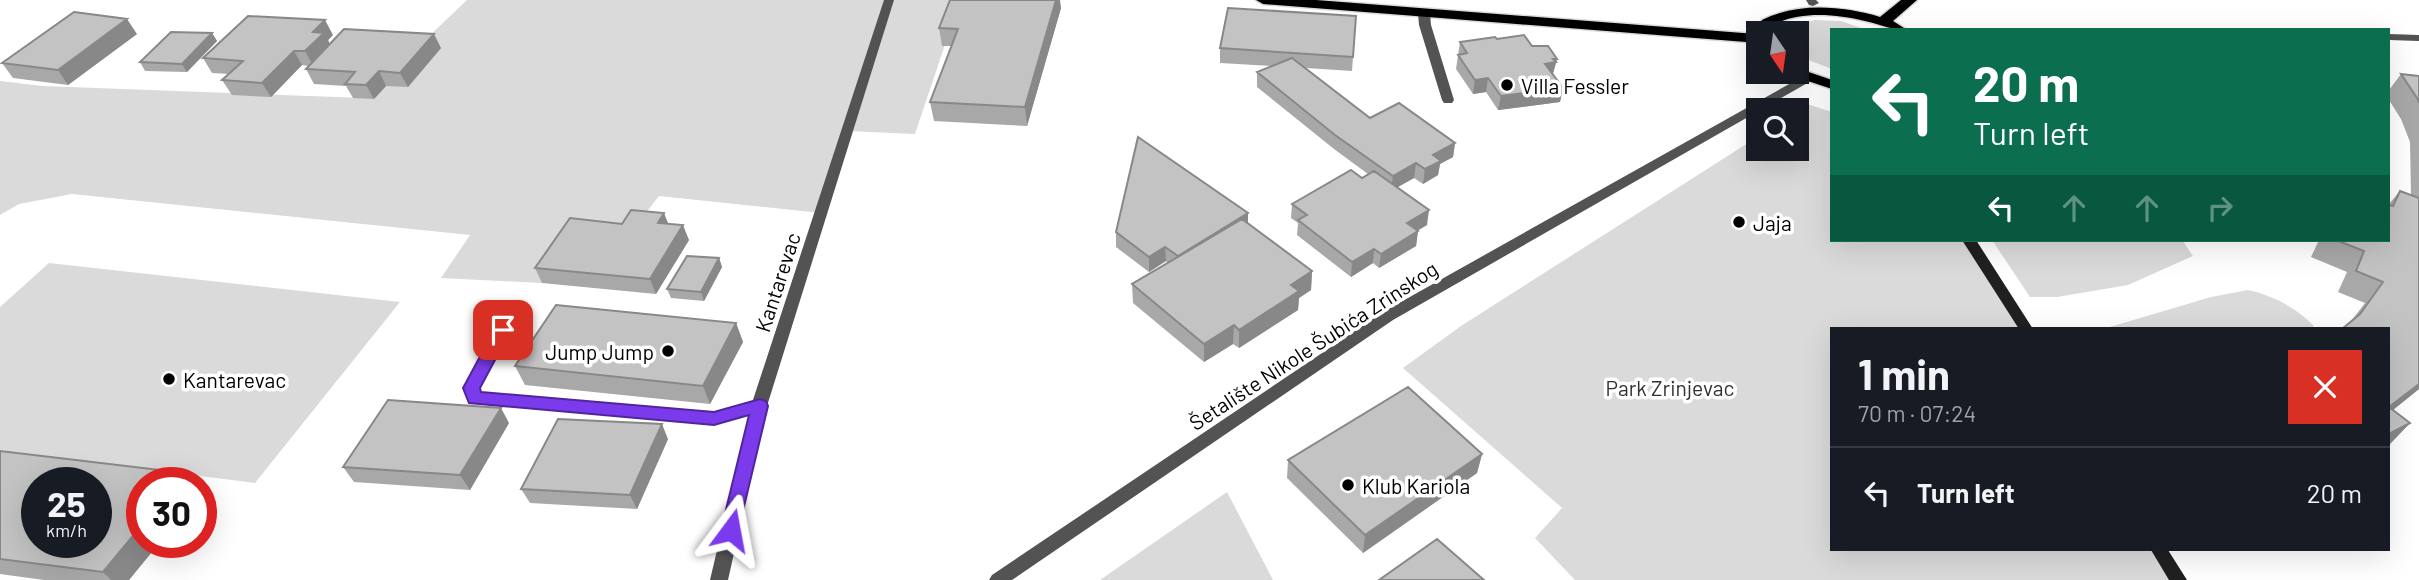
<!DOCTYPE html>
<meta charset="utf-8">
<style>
:root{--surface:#171b24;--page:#242831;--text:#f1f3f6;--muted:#9ea1a6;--line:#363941}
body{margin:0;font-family:Barlow,sans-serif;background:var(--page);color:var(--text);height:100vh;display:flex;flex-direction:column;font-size:26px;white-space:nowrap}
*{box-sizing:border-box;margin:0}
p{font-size:23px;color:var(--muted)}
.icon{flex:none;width:38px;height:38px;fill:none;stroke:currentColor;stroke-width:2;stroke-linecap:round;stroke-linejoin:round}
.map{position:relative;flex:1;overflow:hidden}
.details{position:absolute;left:1830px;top:327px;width:560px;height:224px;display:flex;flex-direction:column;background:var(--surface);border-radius:0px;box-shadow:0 7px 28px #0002}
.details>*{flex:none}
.guide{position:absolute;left:1830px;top:28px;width:560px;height:214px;border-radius:0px;box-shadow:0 7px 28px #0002;background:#0b6e4f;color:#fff;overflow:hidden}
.needle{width:46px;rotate:167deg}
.tools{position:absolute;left:1746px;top:21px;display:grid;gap:14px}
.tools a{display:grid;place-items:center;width:63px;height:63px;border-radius:0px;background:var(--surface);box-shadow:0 7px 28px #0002;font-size:35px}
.speed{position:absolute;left:21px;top:467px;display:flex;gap:14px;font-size:35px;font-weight:700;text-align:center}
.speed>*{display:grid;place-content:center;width:91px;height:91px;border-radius:50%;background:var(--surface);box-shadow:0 7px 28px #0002;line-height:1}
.speed small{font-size:18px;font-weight:400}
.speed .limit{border:10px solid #d22;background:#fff;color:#111}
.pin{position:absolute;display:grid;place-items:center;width:60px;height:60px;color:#fff;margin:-30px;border-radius:14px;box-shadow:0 4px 10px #0006}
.me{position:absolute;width:77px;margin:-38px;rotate:13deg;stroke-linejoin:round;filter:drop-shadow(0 0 5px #0008)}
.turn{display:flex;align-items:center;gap:24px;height:147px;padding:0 28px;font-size:32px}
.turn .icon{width:91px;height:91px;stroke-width:2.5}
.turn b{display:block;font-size:49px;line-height:60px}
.lanes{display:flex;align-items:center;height:66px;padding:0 28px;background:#0003;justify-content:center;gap:35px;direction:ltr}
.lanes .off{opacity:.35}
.round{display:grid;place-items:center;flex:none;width:74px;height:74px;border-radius:0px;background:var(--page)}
.overview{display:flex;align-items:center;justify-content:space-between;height:119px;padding:0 28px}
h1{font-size:42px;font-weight:700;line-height:52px}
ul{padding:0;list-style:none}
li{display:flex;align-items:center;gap:21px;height:91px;padding:0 28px;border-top:2px solid var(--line)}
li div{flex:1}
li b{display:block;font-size:26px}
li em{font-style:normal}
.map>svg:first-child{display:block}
</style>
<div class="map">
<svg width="2419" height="580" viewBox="0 0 2419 580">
<rect width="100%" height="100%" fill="#fff"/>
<path fill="#dadada" d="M 467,0 L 960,0 L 915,134 L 847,131 L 821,213 L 659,196 L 637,224 L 577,233 L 542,283 L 441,278 L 470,235 L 72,194 L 19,204 L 0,215 L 0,81 L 43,86 L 364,98 Z
M 1815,20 L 1841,21 L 1867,30 L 1832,30 L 1832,69 L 1811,61 L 1797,50 L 1797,33 L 1793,32 L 1801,24 Z
M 1807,104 L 1832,112 L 1832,240 L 1969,240 L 2026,329 L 1832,329 L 1832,550 L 2160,550 L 2179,580 L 1575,580 L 1535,538 L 1562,508 L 1403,368 L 1461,326 L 1759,136 L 1759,149 L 1797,149 L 1797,111 Z
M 1992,240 L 2182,240 L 2193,256 L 2128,285 L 2057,297 L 2030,297 Z
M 49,263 L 400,302 L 255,483 L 0,450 L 0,307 Z
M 2248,290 C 2274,296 2295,307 2314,326 L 2310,329 L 2103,329 L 2211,297 Z
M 1227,492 L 1273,580 L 1100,580 Z"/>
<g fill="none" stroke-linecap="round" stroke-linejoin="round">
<g stroke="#dbdbdb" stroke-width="3">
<path id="primary" d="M 1256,0 L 1316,0 L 1756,34 L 1762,20 C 1798,2 1843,6 1880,17 L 1901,0 L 1917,0 L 1893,21 L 1907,30 C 1891,30 1880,24 1865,21 C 1835,14 1800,11 1773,25 L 1769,33 L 1759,33 L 1759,43 L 1263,4 Z
M 1797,68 L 1832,80 L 1832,89 L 1790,75 L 1788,72 L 1797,72 Z"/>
</g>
<path fill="#535353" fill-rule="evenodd" d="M 1424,10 L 1430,13 L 1431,25 L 1454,100 L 1452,103 L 1444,103 L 1442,100 L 1419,25 L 1418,13 Z
M 503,325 L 508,326 L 510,330 L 479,388 L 480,393 L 714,412 L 759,400 L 764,402 L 767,406 L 764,410 L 714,424 L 470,402 L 463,388 L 498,326 Z"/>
<path fill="#535353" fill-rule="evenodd" d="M 2389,34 L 2419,35 L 2419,41 L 2389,40 Z
M 1807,74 L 1811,75 L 1811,81 L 1393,320 L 1012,580 L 989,580 L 992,575 L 1383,312 Z"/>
<path fill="#535353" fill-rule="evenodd" d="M 884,0 L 894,0 L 767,406 L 728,580 L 710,580 L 751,406 Z
M 1806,0 L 1816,0 L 1819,3 L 1813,6 L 1809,5 Z"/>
<path fill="#202020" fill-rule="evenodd" d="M 1962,240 L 1976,240 L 2033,329 L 2019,329 Z
M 2151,550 L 2168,550 L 2187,580 L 2169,580 Z"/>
<use href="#primary" fill="#000" fill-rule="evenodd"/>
</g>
<path fill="#a8a8a8" d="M 1061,8 L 1027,126 L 934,121 L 930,102 L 951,46 L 942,46 L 939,28 Z
M 1356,16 L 1352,71 L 1306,68 L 1370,118 L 1455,143 L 1453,157 L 1440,164 L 1438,175 L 1423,184 L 1414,178 L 1397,187 L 1427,225 L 1418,230 L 1418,231 L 1416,246 L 1379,268 L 1373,263 L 1351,277 L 1297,235 L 1298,223 L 1291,218 L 1292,204 L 1362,178 L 1368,174 L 1334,149 L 1257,87 L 1257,72 L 1272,66 L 1220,63 L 1220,48 Z
M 212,33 L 217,41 L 187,72 L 145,71 L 140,62 Z
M 137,34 L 68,85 L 13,78 L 2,63 Z
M 333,35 L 328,40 L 330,44 L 441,48 L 408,87 L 386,86 L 374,99 L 353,98 L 346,86 L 314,84 L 306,69 L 309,66 L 302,65 L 271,97 L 232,95 L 222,80 L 229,74 L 212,73 L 203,58 Z
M 1497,39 L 1532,46 L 1557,59 L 1553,74 L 1563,88 L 1560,102 L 1498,110 L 1486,92 L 1473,94 L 1456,69 L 1460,42 Z
M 2401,74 L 2419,76 L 2419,389 L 2393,410 L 2410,423 L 2389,445 L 2389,329 L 2352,320 L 2365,303 L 2338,292 L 2347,272 L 2311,257 L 2319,240 L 2389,240 L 2389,204 L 2400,191 L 2411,195 L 2410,142 L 2401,119 L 2389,100 L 2389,90 Z
M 1248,213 L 1248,224 L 1312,271 L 1311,290 L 1299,298 L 1298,310 L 1239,348 L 1233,344 L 1204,362 L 1133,303 L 1132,284 L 1168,263 L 1166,261 L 1149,272 L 1116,247 L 1116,232 Z
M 622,224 L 669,224 L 689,240 L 656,294 L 542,283 L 535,268 Z
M 719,258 L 722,267 L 704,301 L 671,298 L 667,289 Z
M 736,323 L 743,342 L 710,404 L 525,385 L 515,366 Z
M 509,423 L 470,490 L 354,482 L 343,467 Z
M 668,439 L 637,509 L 530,503 L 521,489 Z
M 0,451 L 142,542 L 160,542 L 129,580 L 44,580 L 0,574 Z
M 1482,454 L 1477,473 L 1363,553 L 1287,478 L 1288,460 Z"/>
<path fill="#888" d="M 1056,0 L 1060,0 L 1061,8 L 1027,126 L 1025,107 Z
M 127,19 L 137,34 L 68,85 L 58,70 Z
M 325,20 L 333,35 L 328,40 L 331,47 L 313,66 L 305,51 L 313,32 Z
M 212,33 L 217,41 L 187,72 L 182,64 Z
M 434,34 L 441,48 L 408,87 L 400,73 Z
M 294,51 L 302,65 L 271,97 L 262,83 Z
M 1553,59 L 1557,59 L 1552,77 L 1545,64 Z
M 379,71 L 386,86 L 374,99 L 366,85 Z
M 1488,78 L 1486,92 L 1473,94 L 1475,80 Z
M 1563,88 L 1560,102 L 1498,110 L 1501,96 Z
M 1455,143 L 1453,157 L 1440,164 L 1438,175 L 1423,184 L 1425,169 L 1433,155 Z
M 1416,163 L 1414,178 L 1391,191 L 1393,176 Z
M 1429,210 L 1427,225 L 1405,238 L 1407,223 Z
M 664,213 L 670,228 L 658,223 Z
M 1248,213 L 1248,228 L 1179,257 Z
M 683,225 L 689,240 L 656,294 L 650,279 Z
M 1418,231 L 1416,246 L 1379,268 L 1381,254 Z
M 1165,247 L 1166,261 L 1149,272 L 1149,257 Z
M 1374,249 L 1373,263 L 1351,277 L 1352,262 Z
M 719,258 L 722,267 L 704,301 L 701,292 Z
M 1312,271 L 1311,290 L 1299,298 L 1298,310 L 1239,348 L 1239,330 L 1291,285 Z
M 736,323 L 743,342 L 710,404 L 703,386 Z
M 1234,325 L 1233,344 L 1204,362 L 1204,344 Z
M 2419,384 L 2419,389 L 2389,413 L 2389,408 Z
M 501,408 L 509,423 L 470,490 L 460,475 Z
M 2410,423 L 2390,444 L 2389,445 L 2389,434 Z
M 662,424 L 668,439 L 637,509 L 630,495 Z
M 1482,454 L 1477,473 L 1363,553 L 1365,535 Z
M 185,473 L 194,483 L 177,483 Z
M 142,525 L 142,542 L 160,542 L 129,580 L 111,580 L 103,572 Z"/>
<path fill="#c3c3c3" stroke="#888" stroke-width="2" fill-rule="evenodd" d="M 950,0 L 1056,0 L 1025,107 L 930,102 L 958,29 L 939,28 Z
M 1228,8 L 1356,16 L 1353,57 L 1220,48 Z
M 74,12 L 127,19 L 58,70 L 2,63 Z
M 248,16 L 325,20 L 313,32 L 324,33 L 305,51 L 294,51 L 262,83 L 222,80 L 243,61 L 203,58 Z
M 344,29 L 434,34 L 400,73 L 379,71 L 366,85 L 345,84 L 355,72 L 306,69 Z
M 171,32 L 212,33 L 182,64 L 140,62 Z
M 1524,35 L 1532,46 L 1548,46 L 1557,59 L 1553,59 L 1556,62 L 1545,64 L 1563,88 L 1501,96 L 1488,78 L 1475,80 L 1458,55 L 1467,53 L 1460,42 L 1495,37 L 1497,39 Z
M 1292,58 L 1370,118 L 1399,103 L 1455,143 L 1433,155 L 1441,161 L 1425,169 L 1416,163 L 1393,176 L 1335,135 L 1257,72 Z
M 2401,74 L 2419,76 L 2419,103 L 2417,98 Z
M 1138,137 L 1248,213 L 1178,256 L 1165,247 L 1149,257 L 1116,232 Z
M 1351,170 L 1362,178 L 1374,171 L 1429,210 L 1407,223 L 1418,231 L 1381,254 L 1374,249 L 1352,262 L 1298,220 L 1307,215 L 1292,204 Z
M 2400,191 L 2419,198 L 2419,384 L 2389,407 L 2410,423 L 2389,434 L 2389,329 L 2342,329 L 2360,314 L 2383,282 L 2356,271 L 2364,251 L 2336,240 L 2389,240 L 2389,205 L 2393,206 Z
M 631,210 L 664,213 L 658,223 L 683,225 L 650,279 L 535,268 L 570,218 L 622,224 Z
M 1242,219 L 1312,271 L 1291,285 L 1299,291 L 1239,330 L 1234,325 L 1204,344 L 1132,284 Z
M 687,256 L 719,258 L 701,292 L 667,289 Z
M 556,305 L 736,323 L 703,386 L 515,366 Z
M 1408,387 L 1482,454 L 1365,535 L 1288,460 Z
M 388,400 L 501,408 L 460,475 L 343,467 Z
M 558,419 L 662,424 L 630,495 L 521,489 Z
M 0,451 L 185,473 L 177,483 L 142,483 L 142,525 L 103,572 L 0,559 ZM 37,483 L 96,483 L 96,542 L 37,542 Z
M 1437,539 L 1484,580 L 1379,580 Z"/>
<path fill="#7c3aed" stroke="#51269a" stroke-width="2" d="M 503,324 L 511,330 L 480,388 L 481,392 L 714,412 L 760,399 L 766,401 L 768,406 L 737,536 L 731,538 L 724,536 L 721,530 L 749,415 L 714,425 L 469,403 L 463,388 L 497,325 Z"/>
<g fill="#000" stroke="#fff" stroke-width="2.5">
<circle cx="1507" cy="85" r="7"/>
<circle cx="1739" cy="222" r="7"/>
<circle cx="668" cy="351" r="7"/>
<circle cx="169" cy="379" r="7"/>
<circle cx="1348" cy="485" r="7"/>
</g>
<g text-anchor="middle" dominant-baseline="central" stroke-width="7" stroke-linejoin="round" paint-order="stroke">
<g font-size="21" fill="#000" stroke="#fff" text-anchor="start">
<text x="1521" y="85">Villa Fessler</text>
<text x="1753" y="222">Jaja</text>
<text x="654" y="351" text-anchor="end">Jump Jump</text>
<text x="183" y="379">Kantarevac</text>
<text x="1362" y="485">Klub Kariola</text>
</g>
<g font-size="21" fill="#000" stroke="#fff">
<text transform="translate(777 282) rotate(-72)">Kantarevac</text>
<text transform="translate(1313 345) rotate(-33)">Šetalište Nikole Šubića Zrinskog</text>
</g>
<g font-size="21" fill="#313131" stroke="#fff">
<text x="1670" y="387">Park Zrinjevac</text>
</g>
</g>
</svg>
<div class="tools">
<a><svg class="needle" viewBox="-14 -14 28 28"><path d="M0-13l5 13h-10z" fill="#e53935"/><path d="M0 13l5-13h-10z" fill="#9ea1a6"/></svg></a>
<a><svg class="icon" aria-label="search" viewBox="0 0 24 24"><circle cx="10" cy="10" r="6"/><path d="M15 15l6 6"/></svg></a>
</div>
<div class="speed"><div>25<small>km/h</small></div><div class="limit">30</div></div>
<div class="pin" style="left:503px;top:330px;background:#d93025"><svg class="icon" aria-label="arrive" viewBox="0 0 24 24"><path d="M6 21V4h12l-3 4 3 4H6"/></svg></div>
<svg class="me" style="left:731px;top:530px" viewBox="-20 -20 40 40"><path d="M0-17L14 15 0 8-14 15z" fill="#7c3aed" stroke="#fff" stroke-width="4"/></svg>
<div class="guide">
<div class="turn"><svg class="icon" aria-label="left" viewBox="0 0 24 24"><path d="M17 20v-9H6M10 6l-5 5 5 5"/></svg><div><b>20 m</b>Turn left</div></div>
<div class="lanes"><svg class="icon" aria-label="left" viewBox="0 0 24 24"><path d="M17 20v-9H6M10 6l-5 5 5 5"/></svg><svg class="icon off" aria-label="ahead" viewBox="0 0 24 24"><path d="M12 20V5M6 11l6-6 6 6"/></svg><svg class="icon off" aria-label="ahead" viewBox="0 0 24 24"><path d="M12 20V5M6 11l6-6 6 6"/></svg><svg class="icon off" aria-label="right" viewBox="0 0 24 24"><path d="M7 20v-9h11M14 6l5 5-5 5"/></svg></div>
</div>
<section class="details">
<div class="overview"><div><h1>1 min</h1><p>70 m · 07:24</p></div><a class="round" style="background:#d93025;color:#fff"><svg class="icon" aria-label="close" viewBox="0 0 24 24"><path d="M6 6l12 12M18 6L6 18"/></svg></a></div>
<ul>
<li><svg class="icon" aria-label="left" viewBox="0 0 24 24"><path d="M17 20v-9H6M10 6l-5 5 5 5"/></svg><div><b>Turn left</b></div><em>20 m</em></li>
</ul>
</section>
</div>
